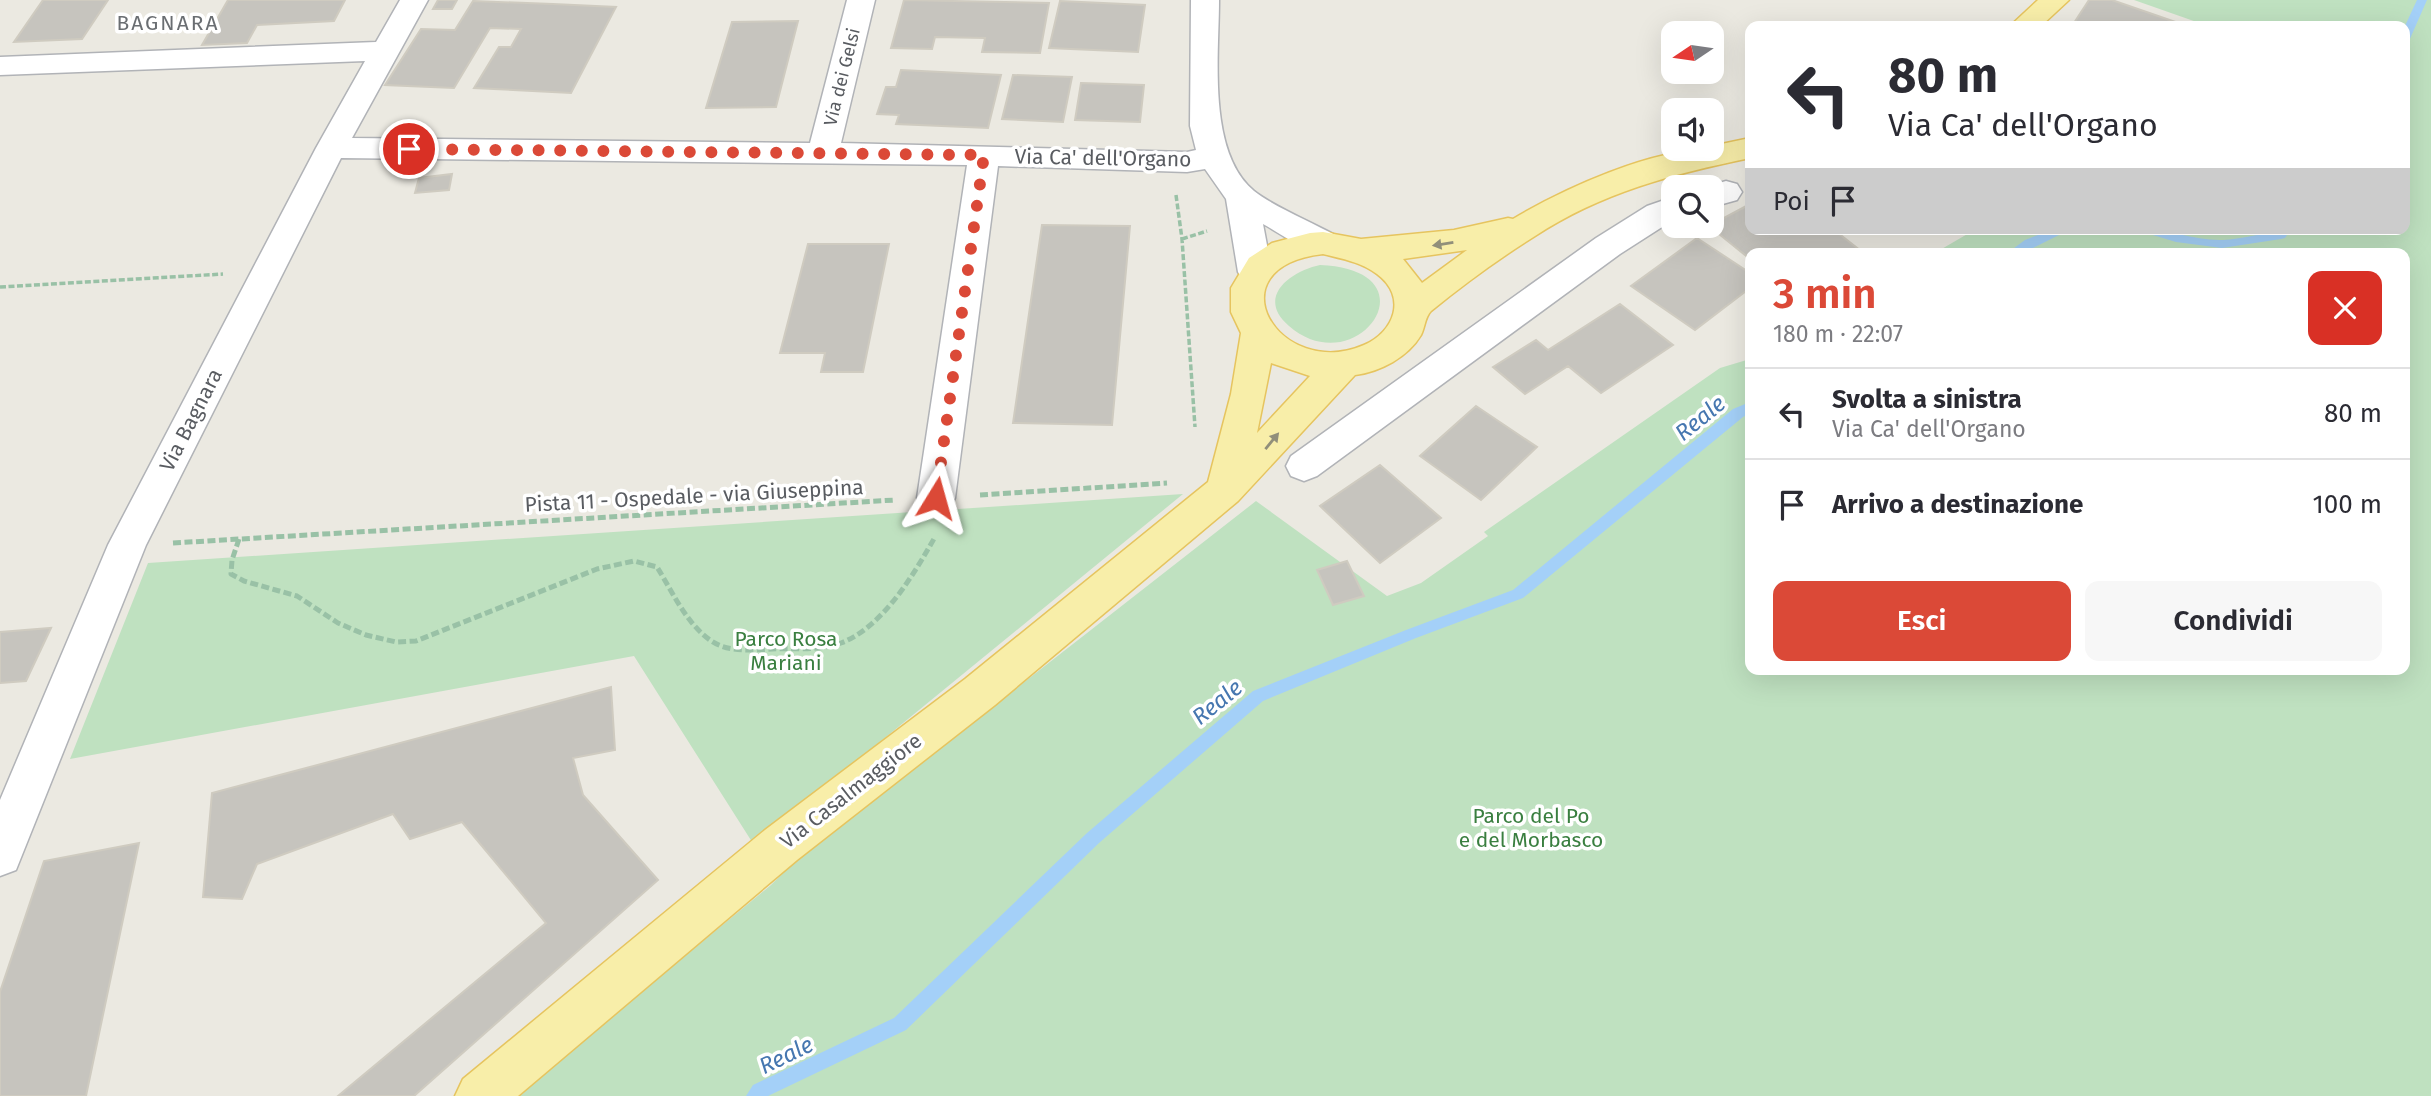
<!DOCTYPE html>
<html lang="it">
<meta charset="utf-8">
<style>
:root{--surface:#fff;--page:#f7f7f7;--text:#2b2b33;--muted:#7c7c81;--line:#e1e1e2;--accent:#db4937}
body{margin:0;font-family:"Fira Sans",sans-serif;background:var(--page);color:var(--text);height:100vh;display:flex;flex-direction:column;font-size:26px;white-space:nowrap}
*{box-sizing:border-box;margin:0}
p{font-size:23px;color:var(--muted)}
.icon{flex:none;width:38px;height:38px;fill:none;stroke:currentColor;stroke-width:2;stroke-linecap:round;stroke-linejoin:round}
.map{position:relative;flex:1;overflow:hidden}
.side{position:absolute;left:1745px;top:248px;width:665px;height:427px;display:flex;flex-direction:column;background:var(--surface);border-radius:14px;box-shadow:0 7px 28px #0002}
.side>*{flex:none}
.banner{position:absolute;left:1745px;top:21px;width:665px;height:214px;border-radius:14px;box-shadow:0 7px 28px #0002;background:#fff;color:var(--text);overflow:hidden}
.needle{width:46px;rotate:257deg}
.fabs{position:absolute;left:1661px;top:21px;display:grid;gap:14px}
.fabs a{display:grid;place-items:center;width:63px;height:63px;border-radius:14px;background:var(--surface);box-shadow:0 7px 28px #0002;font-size:35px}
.pin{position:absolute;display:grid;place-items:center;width:60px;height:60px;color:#fff;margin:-30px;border:4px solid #fff;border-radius:50%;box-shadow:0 2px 7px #0007}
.me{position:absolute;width:77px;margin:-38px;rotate:8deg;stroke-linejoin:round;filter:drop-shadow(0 0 5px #0008)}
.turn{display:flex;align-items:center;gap:24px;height:147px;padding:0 28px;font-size:32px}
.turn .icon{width:91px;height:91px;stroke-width:2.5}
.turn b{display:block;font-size:49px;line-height:60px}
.then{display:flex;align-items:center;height:66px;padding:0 28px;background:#0003;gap:14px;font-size:26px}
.round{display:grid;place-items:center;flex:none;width:74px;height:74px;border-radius:14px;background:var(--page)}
.head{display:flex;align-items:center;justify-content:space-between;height:119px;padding:0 28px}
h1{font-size:42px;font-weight:600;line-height:52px;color:var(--accent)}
.button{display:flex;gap:14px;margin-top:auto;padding:14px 28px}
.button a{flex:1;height:80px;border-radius:14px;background:var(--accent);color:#fff;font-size:28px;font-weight:600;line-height:80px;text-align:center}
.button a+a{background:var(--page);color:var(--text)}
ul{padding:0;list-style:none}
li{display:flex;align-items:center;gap:21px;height:91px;padding:0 28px;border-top:2px solid var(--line)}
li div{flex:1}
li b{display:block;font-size:26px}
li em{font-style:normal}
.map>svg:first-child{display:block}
</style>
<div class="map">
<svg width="2431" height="1096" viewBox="0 0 2431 1096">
<rect width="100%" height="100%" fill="#ebe9e1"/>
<path fill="#bfe1c0" d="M 2134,0 L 2431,0 L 2431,1096 L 515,1096 L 771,885 L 795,861 L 1256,501 L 1387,596 L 1421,583 L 1488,536 L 1484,532 L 1720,368 L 1750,359 L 1750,670 L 2404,670 L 2404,254 L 1933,254 L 1976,229 L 2404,229 L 2404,26 L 2208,26 Z
M 1320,265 C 1438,270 1357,385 1289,326 C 1255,297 1291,271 1320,265 Z
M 1183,494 L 754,845 L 634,656 L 70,759 L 148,563 Z"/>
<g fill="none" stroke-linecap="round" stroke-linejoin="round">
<path fill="#a4d0f8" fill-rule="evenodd" d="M 2417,0 L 2427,0 L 2409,41 L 2404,44 L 2404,28 Z
M 2053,229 L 2071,229 L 2021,254 L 2006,254 L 2025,240 Z
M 2141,229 C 2169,229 2195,241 2223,240 C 2241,239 2260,234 2277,231 L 2279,229 L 2291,229 L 2285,238 L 2281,239 L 2222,248 L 2176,242 L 2143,232 Z
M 1750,402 L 1750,413 L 1743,417 L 1523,598 L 1416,638 L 1263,701 L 1099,843 L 906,1030 L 768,1096 L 746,1096 L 753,1085 L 894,1018 L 1087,833 L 1253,691 L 1406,630 L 1513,590 L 1733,409 Z"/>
</g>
<path fill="#c6c4be" stroke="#cfcbc0" stroke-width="2" d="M 43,0 L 108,0 L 82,39 L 14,42 Z
M 228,0 L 345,0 L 334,21 L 257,25 L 247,43 L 202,45 Z
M 438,0 L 457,0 L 452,9 L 433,9 Z
M 904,0 L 1049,3 L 1040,53 L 982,52 L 985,38 L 935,37 L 932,49 L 891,48 Z
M 2089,0 L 2112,0 L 2187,26 L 2072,26 Z
M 473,1 L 553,4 L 616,7 L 571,93 L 474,88 L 499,47 L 511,47 L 521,29 L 490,28 L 454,88 L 385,85 L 421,29 L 455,30 Z
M 1060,1 L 1145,5 L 1138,52 L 1049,48 Z
M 798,21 L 776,107 L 706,108 L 732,22 Z
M 901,70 L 1001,75 L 988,128 L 896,124 L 899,115 L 877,114 L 886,87 L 896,87 Z
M 1013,75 L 1072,77 L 1063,122 L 1002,119 Z
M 1081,83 L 1144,85 L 1140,122 L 1075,120 Z
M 452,174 L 449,190 L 415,193 L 419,178 Z
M 1750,204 L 1750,229 L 1833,229 L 1861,251 L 1857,254 L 1750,254 L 1750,259 L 1709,226 Z
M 1042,225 L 1130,226 L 1112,425 L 1013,423 Z
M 1697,238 L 1750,273 L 1750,288 L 1695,330 L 1631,286 Z
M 808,244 L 889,244 L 863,372 L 821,372 L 825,353 L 780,353 Z
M 1620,304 L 1673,345 L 1601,393 L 1568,366 L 1525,394 L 1493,367 L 1536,340 L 1548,350 Z
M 1476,406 L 1537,447 L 1481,500 L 1420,456 Z
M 1380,465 L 1441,518 L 1380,563 L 1320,506 Z
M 1347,561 L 1364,596 L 1333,605 L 1317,570 Z
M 51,628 L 26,681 L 0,683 L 0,632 Z
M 611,687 L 615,750 L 573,758 L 583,795 L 658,880 L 414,1096 L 338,1096 L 546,923 L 462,822 L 410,839 L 393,814 L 257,864 L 242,899 L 203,897 L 212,793 Z
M 139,843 L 86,1096 L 0,1096 L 0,992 L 44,861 Z"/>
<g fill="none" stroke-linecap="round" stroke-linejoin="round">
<g stroke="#b1b3b7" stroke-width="3">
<path id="minor" d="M 400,0 L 428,0 L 352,138 L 810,143 L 847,0 L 875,0 L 841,143 L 1187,152 L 1196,150 L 1190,126 L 1191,0 L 1219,0 C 1219,56 1207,152 1254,191 C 1271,205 1313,223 1335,235 L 1339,243 L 1335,251 C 1310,258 1284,235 1263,224 L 1272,272 L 1267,280 L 1255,284 L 1243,280 L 1238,272 L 1226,199 L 1205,169 L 1187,172 L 998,166 L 955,498 L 949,509 L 936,513 L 923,509 L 917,498 L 967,165 L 341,158 L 146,545 L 16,870 L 0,876 L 0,800 L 108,545 L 316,148 L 365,61 L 0,75 L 0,57 L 376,42 Z
M 1726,181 L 1737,184 L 1742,192 L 1737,200 L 1712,207 L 1712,187 L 1705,187 Z
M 1673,197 L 1673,220 L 1620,254 L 1317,476 L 1304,481 L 1291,476 L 1286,466 L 1291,456 L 1596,238 L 1647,206 Z"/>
</g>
<g stroke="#e6c45f" stroke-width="3">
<path id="major" d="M 2038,0 L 2069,0 L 2041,26 L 2010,26 Z
M 1750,138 L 1750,158 C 1673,174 1602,192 1535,236 C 1500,258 1464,284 1431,311 C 1425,317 1425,327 1421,335 C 1408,357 1380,372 1355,375 L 1238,501 L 995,705 L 797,860 L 518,1096 L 455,1096 L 463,1079 L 765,830 L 965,679 L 1208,482 L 1231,394 L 1241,333 L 1231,312 L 1231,288 L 1249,258 L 1272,243 L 1310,233 L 1323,232 L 1361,239 L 1454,230 L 1508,218 L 1513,219 C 1565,188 1651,149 1712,149 L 1712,146 ZM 1467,250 L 1422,283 L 1403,259 ZM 1323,254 C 1343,259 1361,262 1377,274 C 1408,297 1394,332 1364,345 C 1279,382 1210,267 1323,254 ZM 1271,363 L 1310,376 L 1257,433 Z"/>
</g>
<path stroke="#99c1a6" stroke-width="3.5" stroke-dasharray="6 2.5" stroke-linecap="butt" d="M 1176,195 L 1182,239 L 1195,427
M 1182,239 L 1207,231
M 0,287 L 223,274"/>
<path stroke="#99c1a6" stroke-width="5" stroke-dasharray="8 3.5" stroke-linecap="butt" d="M 980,495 L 1167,483
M 239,539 L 232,560 L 231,574 L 244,581 L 297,596 L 338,623 L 366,635 L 396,642 L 416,641 L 597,569 L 634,561 L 657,567 C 672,591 686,623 710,640 C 728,653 751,650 772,649 C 794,648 819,651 841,643 C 883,627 914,574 935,537
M 173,543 L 895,500"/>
<use href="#minor" fill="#fff" fill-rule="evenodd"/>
<use href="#major" fill="#f8eea9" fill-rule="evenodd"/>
</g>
<defs><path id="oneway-solid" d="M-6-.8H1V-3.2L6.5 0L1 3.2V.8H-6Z" transform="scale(1.75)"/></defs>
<g fill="#918f7a">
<use href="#oneway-solid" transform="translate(1443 244) rotate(171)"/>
<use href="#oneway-solid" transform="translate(1272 441) rotate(-51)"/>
</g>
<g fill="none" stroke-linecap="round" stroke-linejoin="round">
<path stroke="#db4937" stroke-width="12" stroke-dasharray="0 21.6" d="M 409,149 L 984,155 L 936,498"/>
</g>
<g text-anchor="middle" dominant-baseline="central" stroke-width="7" stroke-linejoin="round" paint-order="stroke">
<g font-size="18" fill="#595c61" stroke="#fff">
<text transform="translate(842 77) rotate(-76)">Via dei Gelsi</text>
</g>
<g font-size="21" letter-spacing="2" fill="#6a6e72" stroke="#fff">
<text x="168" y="23">BAGNARA</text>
</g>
<g font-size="21" fill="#595c61" stroke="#fff">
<text transform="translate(1103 158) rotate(1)">Via Ca' dell'Organo</text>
<text transform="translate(191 420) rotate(-63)">Via Bagnara</text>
<text transform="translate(694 496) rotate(-3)">Pista 11 - Ospedale - via Giuseppina</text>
<text transform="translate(851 791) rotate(-38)">Via Casalmaggiore</text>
</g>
<g font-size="21" fill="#3a7f40" stroke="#fff">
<text x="786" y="639">Parco Rosa<tspan x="786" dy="24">Mariani</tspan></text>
<text x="1531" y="816">Parco del Po<tspan x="1531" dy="24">e del Morbasco</tspan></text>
</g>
<g font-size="23" font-style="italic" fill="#4677b0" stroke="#fff">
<text transform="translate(1700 418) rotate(-39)">Reale</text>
<text transform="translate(1217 702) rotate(-39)">Reale</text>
<text transform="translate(786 1055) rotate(-26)">Reale</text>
</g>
</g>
</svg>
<div class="fabs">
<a><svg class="needle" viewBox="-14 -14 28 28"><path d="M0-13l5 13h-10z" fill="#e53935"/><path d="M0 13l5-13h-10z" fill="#7c7c81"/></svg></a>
<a><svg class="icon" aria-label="sound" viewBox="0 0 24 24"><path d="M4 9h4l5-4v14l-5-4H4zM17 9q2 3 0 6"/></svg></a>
<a><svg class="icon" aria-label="search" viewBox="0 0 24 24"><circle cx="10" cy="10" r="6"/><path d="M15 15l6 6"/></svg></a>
</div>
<div class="pin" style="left:409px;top:149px;background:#d93025"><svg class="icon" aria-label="arrive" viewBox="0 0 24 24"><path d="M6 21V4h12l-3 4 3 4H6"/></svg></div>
<svg class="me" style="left:936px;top:498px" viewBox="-20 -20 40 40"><path d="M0-17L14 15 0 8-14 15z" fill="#db4937" stroke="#fff" stroke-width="4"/></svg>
<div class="banner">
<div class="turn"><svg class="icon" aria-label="left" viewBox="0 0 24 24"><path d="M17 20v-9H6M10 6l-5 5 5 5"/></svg><div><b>80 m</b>Via Ca' dell'Organo</div></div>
<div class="then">Poi<svg class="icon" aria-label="arrive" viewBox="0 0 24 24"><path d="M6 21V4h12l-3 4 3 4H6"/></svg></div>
</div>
<section class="side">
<div class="head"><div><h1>3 min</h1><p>180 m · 22:07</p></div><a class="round" style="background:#d93025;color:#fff"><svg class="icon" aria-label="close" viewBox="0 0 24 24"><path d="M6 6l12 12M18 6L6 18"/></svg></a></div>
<ul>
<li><svg class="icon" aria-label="left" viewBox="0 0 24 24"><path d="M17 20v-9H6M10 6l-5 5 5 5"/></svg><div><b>Svolta a sinistra</b><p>Via Ca' dell'Organo</p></div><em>80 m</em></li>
<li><svg class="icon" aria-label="arrive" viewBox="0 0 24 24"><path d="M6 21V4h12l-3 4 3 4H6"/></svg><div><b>Arrivo a destinazione</b></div><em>100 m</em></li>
</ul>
<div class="button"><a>Esci</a><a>Condividi</a></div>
</section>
</div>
